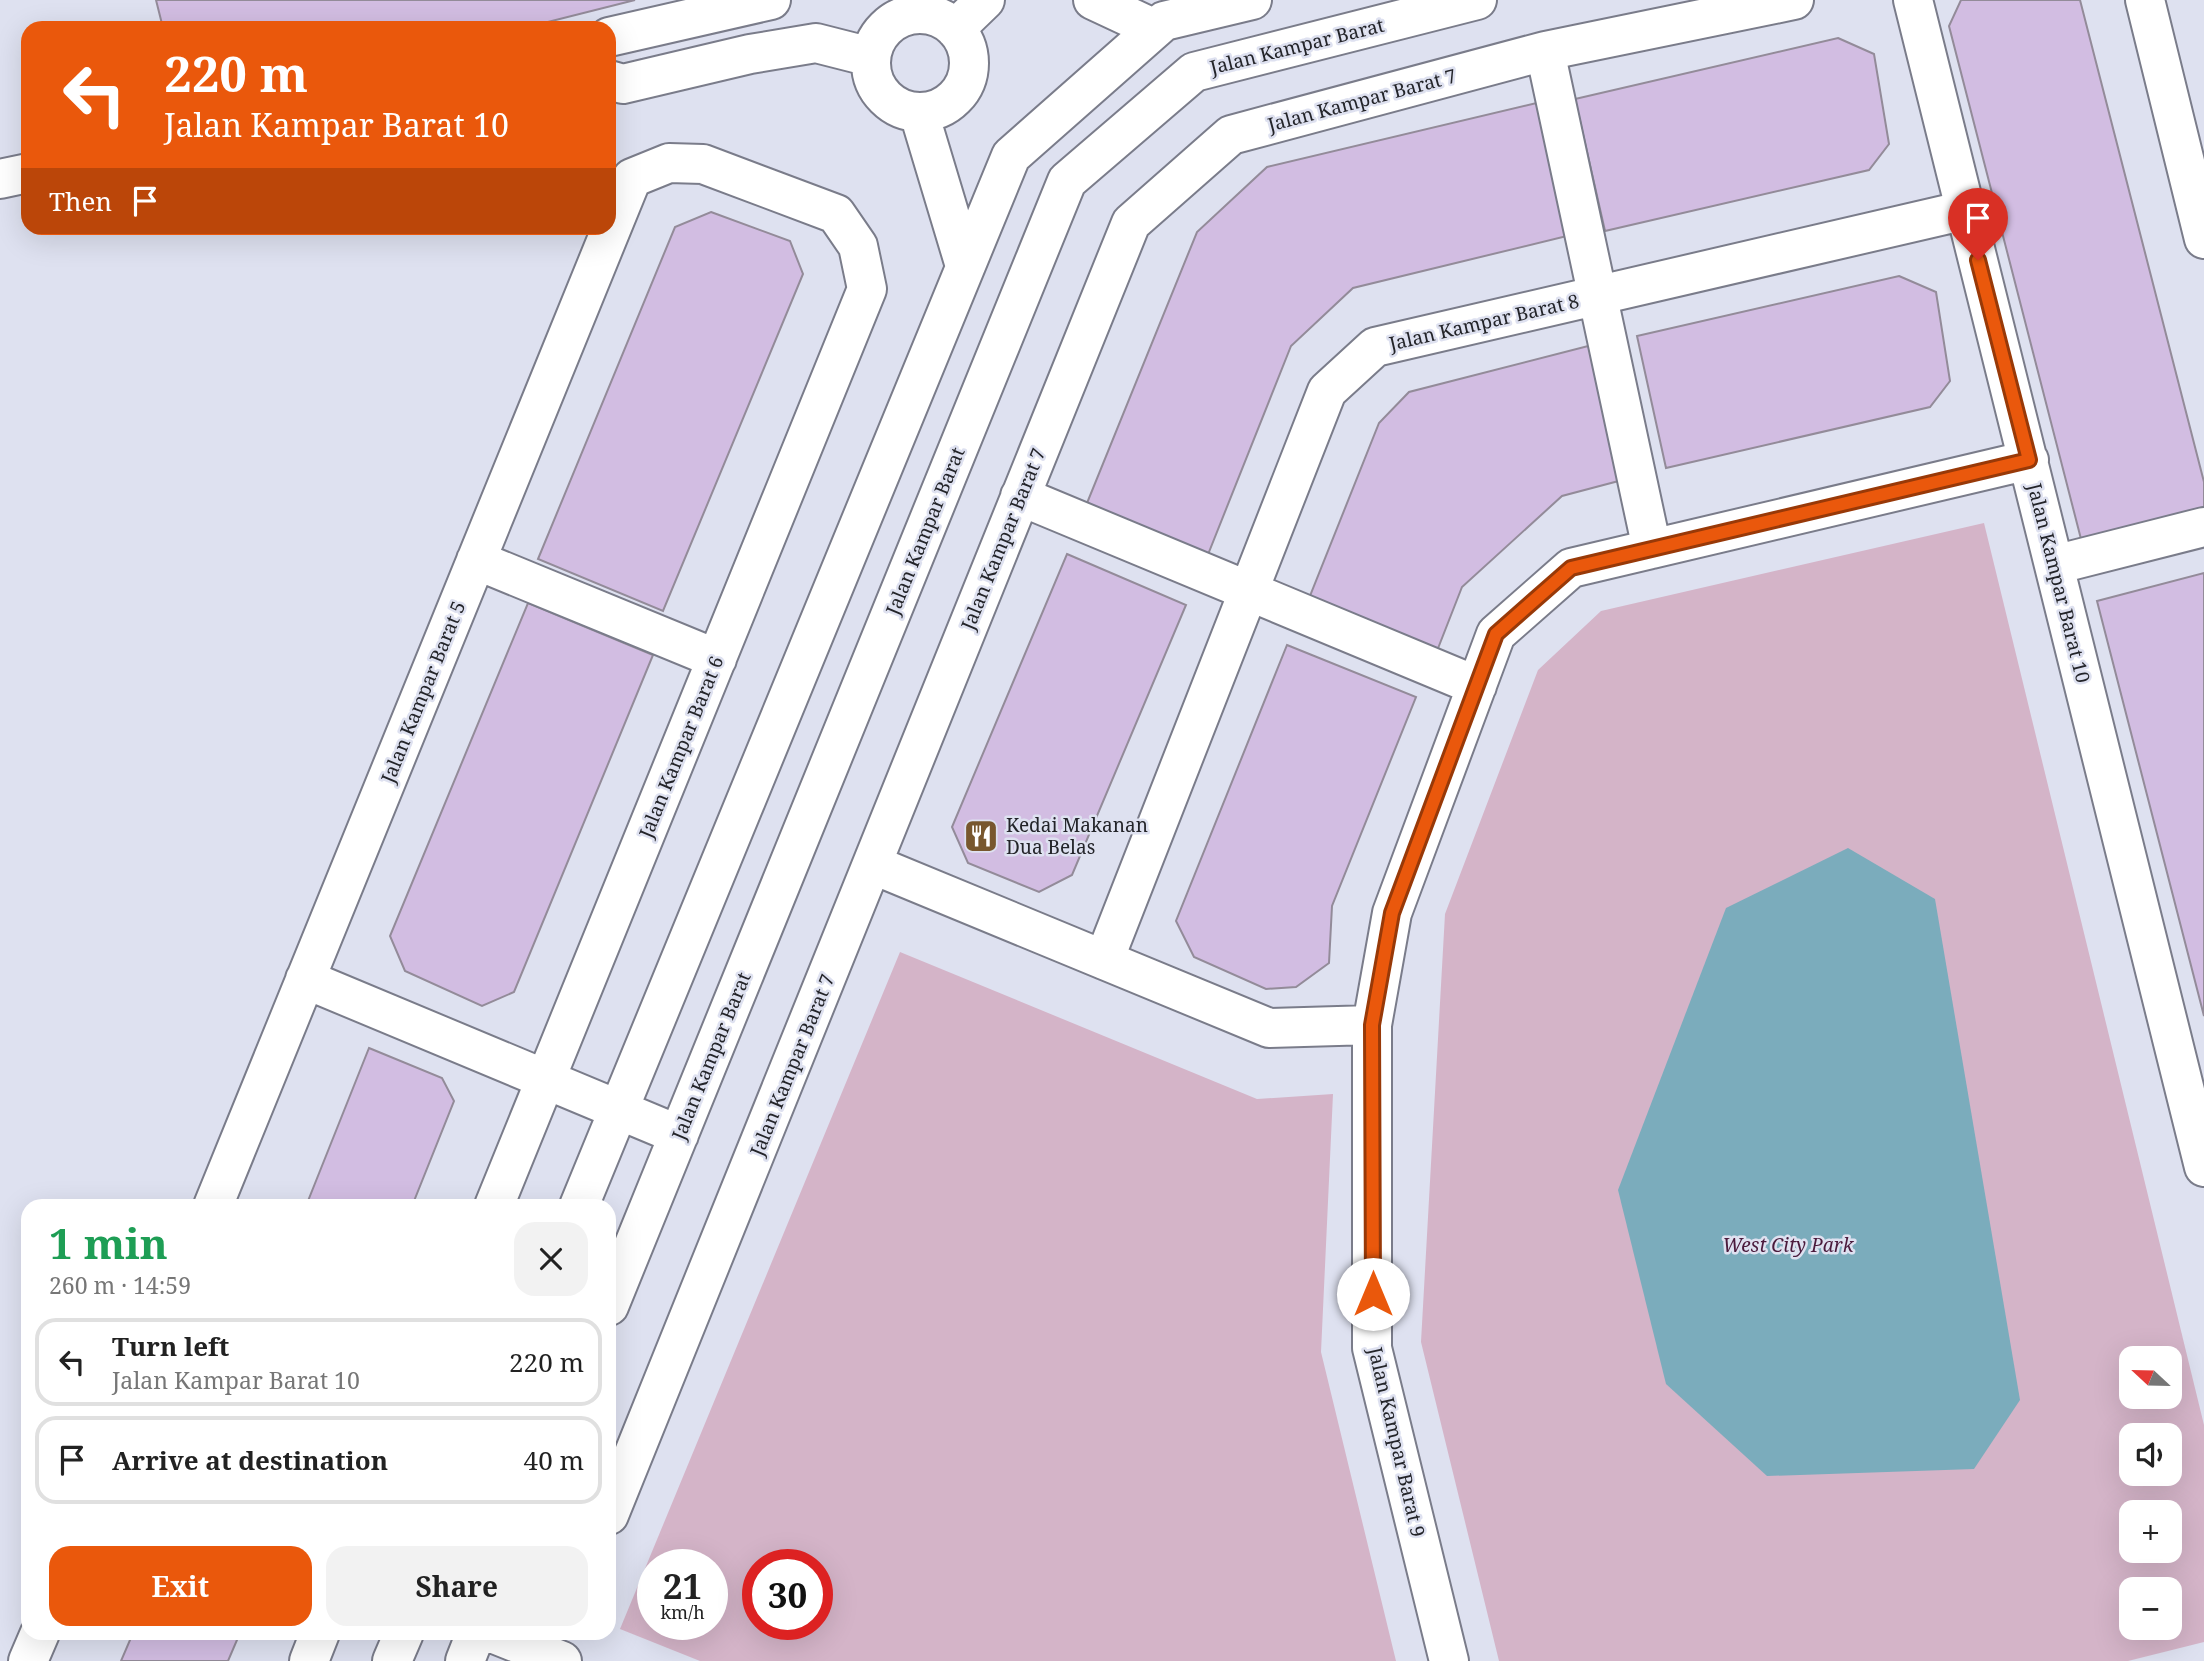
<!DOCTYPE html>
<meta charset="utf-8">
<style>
:root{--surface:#fff;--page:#f2f2f2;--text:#222;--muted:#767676;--line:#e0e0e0;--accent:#ea580c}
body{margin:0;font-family:"Noto Serif",serif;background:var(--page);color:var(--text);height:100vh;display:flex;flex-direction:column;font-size:26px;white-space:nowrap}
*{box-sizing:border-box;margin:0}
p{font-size:23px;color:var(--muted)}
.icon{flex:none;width:38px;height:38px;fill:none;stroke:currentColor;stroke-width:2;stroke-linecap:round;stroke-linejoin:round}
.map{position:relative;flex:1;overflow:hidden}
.details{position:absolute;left:21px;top:1199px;width:595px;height:441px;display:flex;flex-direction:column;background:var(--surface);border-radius:21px;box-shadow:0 7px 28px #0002}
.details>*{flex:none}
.guide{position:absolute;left:21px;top:21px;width:595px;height:214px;border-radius:21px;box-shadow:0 7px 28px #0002;background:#ea580c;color:#fff;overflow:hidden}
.needle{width:46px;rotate:292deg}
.tools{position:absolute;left:2119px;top:1346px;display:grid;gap:14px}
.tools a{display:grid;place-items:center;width:63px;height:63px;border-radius:14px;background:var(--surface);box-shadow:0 7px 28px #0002;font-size:35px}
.speed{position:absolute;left:637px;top:1549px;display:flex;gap:14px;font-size:35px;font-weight:700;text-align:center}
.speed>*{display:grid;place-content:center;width:91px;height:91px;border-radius:50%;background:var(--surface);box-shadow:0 7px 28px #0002;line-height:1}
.speed small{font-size:18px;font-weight:400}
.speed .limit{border:10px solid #d22;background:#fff;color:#111}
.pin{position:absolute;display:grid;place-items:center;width:60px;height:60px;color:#fff;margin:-72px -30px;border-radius:50% 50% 50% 0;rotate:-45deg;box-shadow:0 0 7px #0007}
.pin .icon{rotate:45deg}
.me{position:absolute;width:77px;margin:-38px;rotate:0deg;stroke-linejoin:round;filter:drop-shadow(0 0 5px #0008)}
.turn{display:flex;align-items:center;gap:24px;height:147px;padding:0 28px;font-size:32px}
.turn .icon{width:91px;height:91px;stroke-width:2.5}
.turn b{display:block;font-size:49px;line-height:60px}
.then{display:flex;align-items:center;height:66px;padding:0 28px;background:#0003;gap:14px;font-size:26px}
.round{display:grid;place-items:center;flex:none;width:74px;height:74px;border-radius:21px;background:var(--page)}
.overview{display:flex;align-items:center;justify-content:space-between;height:119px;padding:0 28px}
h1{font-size:42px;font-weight:700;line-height:52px;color:#1e9e55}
.button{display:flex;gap:14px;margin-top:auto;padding:14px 28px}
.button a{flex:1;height:80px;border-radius:21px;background:var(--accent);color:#fff;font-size:28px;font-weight:700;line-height:80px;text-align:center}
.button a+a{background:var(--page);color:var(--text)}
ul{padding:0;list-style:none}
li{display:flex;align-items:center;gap:21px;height:88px;margin:0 14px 10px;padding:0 14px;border:4px solid var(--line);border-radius:21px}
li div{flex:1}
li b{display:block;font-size:26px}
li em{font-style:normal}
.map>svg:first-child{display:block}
</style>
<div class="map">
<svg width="2204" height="1661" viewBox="0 0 2204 1661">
<rect width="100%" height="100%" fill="#dee1f0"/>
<path fill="#d4b4c8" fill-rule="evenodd" d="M 1984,523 L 2204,1425 L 2204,1642 L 2128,1661 L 1499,1661 L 1421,1342 L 1445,914 L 1538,670 L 1601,611 ZM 2132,1358 L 2170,1358 L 2170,1396 L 2132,1396 ZM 2132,1435 L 2170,1435 L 2170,1474 L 2132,1474 ZM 2132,1512 L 2170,1512 L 2170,1550 L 2132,1550 ZM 2132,1589 L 2170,1589 L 2170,1628 L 2132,1628 Z
M 900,952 L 1257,1099 L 1333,1094 L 1321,1352 L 1396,1661 L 700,1661 L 620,1629 ZM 653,1564 L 712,1564 L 712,1624 L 653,1624 ZM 758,1564 L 817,1564 L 817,1624 L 758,1624 Z"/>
<path fill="#7bacbc" d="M 1848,848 L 1935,899 L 2020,1400 L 1974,1469 L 1767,1476 L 1666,1384 L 1618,1190 L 1726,908 Z"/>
<path fill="#d2bde2" stroke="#938b99" stroke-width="2" d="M 156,0 L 635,0 L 524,28 L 163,28 Z
M 1961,0 L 2080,0 L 2204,482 L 2204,507 L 2081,539 L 1949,26 Z
M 1838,38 L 1874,54 L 1889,144 L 1869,170 L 1605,231 L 1575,99 Z
M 1541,102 L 1571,235 L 1353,288 L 1291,346 L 1207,557 L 1085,508 L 1197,232 L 1267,167 Z
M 711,212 L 790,241 L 803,274 L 663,611 L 538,559 L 675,227 Z
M 1899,276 L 1936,292 L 1950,381 L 1930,407 L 1666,468 L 1637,336 Z
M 1596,344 L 1630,478 L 1562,496 L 1462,587 L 1435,656 L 1306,606 L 1379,423 L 1409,392 Z
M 1067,554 L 1186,605 L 1072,875 L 1039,892 L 968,863 L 952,827 Z
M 2204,573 L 2204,1016 L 2097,601 Z
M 528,603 L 653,655 L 514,992 L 482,1006 L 405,971 L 390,936 Z
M 1287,645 L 1416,697 L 1332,906 L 1329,963 L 1296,987 L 1266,989 L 1194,957 L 1176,921 Z
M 369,1048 L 442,1078 L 454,1101 L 412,1206 L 306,1206 Z
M 133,1633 L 240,1633 L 228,1661 L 121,1661 Z"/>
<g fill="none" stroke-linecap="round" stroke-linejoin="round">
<g stroke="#7a7c8a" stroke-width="42">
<path id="minor" d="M 1093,0 L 1155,29
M 1913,0 L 2204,1167
M 2145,0 L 2204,239
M871 63a49 49 0 1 1 98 0a49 49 0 1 1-98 0Z
M 955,29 L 985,0
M 609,37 L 771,0
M 1545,51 L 1652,549
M 609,80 L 623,84 L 750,54 L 816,43 L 871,57
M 919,113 L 965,266
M 0,179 L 28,173
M 1020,496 L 1477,686
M 476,560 L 717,659
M 2054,565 L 2204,527
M 874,865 L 1269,1028 L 1372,1025
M 1104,960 L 1327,391 L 1375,347 L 1966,210
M 305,979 L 679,1135
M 213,1206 L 632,178 L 669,163 L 703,164 L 836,214 L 858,246 L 867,289 L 494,1206
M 579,1206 L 1011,156 L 1164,21 L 1252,0
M 609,1306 L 1067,181 L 1194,72 L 1477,0
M 609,1515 L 1131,223 L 1231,135 L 1545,51 L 1794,0
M 492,1633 L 562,1661
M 28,1661 L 40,1633
M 309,1661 L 320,1633
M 392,1661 L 404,1633
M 465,1661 L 476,1633
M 1449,1661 L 1372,1348 L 1372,1025 L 1392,913 L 1496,634 L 1571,568 L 2029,460"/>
</g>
<use href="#minor" stroke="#fff" stroke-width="38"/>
</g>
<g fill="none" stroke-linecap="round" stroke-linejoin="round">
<g stroke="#983908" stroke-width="18">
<path id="route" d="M 1373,1294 L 1372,1025 L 1392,913 L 1496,634 L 1571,568 L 2029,460 L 1978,260"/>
</g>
<use href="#route" stroke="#ea580c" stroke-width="12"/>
</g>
<defs>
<g id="restaurant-square" transform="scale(1.75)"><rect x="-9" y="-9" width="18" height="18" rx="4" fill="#78572e" stroke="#dee1f0"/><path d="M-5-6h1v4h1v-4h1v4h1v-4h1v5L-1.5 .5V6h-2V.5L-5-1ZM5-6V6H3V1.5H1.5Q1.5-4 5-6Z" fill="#fff"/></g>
</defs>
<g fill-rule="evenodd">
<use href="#restaurant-square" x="981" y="836"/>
</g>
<g text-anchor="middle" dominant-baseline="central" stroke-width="5" stroke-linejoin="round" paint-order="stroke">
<g font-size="19" fill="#232429" stroke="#dee1f0">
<text transform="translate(1297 46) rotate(-14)">Jalan Kampar Barat</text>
<text transform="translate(1362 100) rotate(-15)">Jalan Kampar Barat 7</text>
<text transform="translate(1484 322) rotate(-13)">Jalan Kampar Barat 8</text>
<text transform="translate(925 531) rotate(-68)">Jalan Kampar Barat</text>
<text transform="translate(1003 539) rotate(-68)">Jalan Kampar Barat 7</text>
<text transform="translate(2059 583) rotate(76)">Jalan Kampar Barat 10</text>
<text transform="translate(423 692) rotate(-68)">Jalan Kampar Barat 5</text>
<text transform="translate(681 747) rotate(-68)">Jalan Kampar Barat 6</text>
<text transform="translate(711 1056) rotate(-68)">Jalan Kampar Barat</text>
<text transform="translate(792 1065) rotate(-68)">Jalan Kampar Barat 7</text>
<text transform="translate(1397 1442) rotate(77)">Jalan Kampar Barat 9</text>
</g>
<g font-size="19" fill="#232429" stroke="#dee1f0" text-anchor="start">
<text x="1006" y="825">Kedai Makanan<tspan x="1006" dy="22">Dua Belas</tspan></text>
</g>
<g font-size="19" font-style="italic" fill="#4a1a3c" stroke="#dee1f0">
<text x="1788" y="1245">West City Park</text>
</g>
</g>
</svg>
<div class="tools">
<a><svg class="needle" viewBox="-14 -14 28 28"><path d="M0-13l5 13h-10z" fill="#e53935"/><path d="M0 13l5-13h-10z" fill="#767676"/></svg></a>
<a><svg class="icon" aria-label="sound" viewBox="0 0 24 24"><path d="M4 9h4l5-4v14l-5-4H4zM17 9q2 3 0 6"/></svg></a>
<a>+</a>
<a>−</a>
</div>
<div class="speed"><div>21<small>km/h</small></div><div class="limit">30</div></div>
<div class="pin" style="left:1978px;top:260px;background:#d93025"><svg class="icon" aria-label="arrive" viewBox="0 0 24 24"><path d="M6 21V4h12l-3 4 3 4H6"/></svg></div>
<svg class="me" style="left:1373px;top:1294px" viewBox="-20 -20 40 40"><circle r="19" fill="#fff"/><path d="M0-13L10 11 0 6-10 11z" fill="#ea580c"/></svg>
<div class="guide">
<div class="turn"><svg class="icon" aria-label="left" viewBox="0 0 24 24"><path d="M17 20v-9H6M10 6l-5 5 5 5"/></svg><div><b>220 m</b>Jalan Kampar Barat 10</div></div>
<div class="then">Then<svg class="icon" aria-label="arrive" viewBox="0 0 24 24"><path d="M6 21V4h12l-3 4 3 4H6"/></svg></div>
</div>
<section class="details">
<div class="overview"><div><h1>1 min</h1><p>260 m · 14:59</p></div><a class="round"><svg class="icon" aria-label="close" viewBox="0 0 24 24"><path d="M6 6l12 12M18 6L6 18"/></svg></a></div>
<ul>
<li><svg class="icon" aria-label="left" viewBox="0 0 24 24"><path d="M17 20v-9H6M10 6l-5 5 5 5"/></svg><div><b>Turn left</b><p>Jalan Kampar Barat 10</p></div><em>220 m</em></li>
<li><svg class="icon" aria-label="arrive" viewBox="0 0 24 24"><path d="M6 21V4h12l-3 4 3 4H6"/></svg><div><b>Arrive at destination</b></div><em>40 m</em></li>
</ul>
<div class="button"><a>Exit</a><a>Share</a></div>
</section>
</div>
